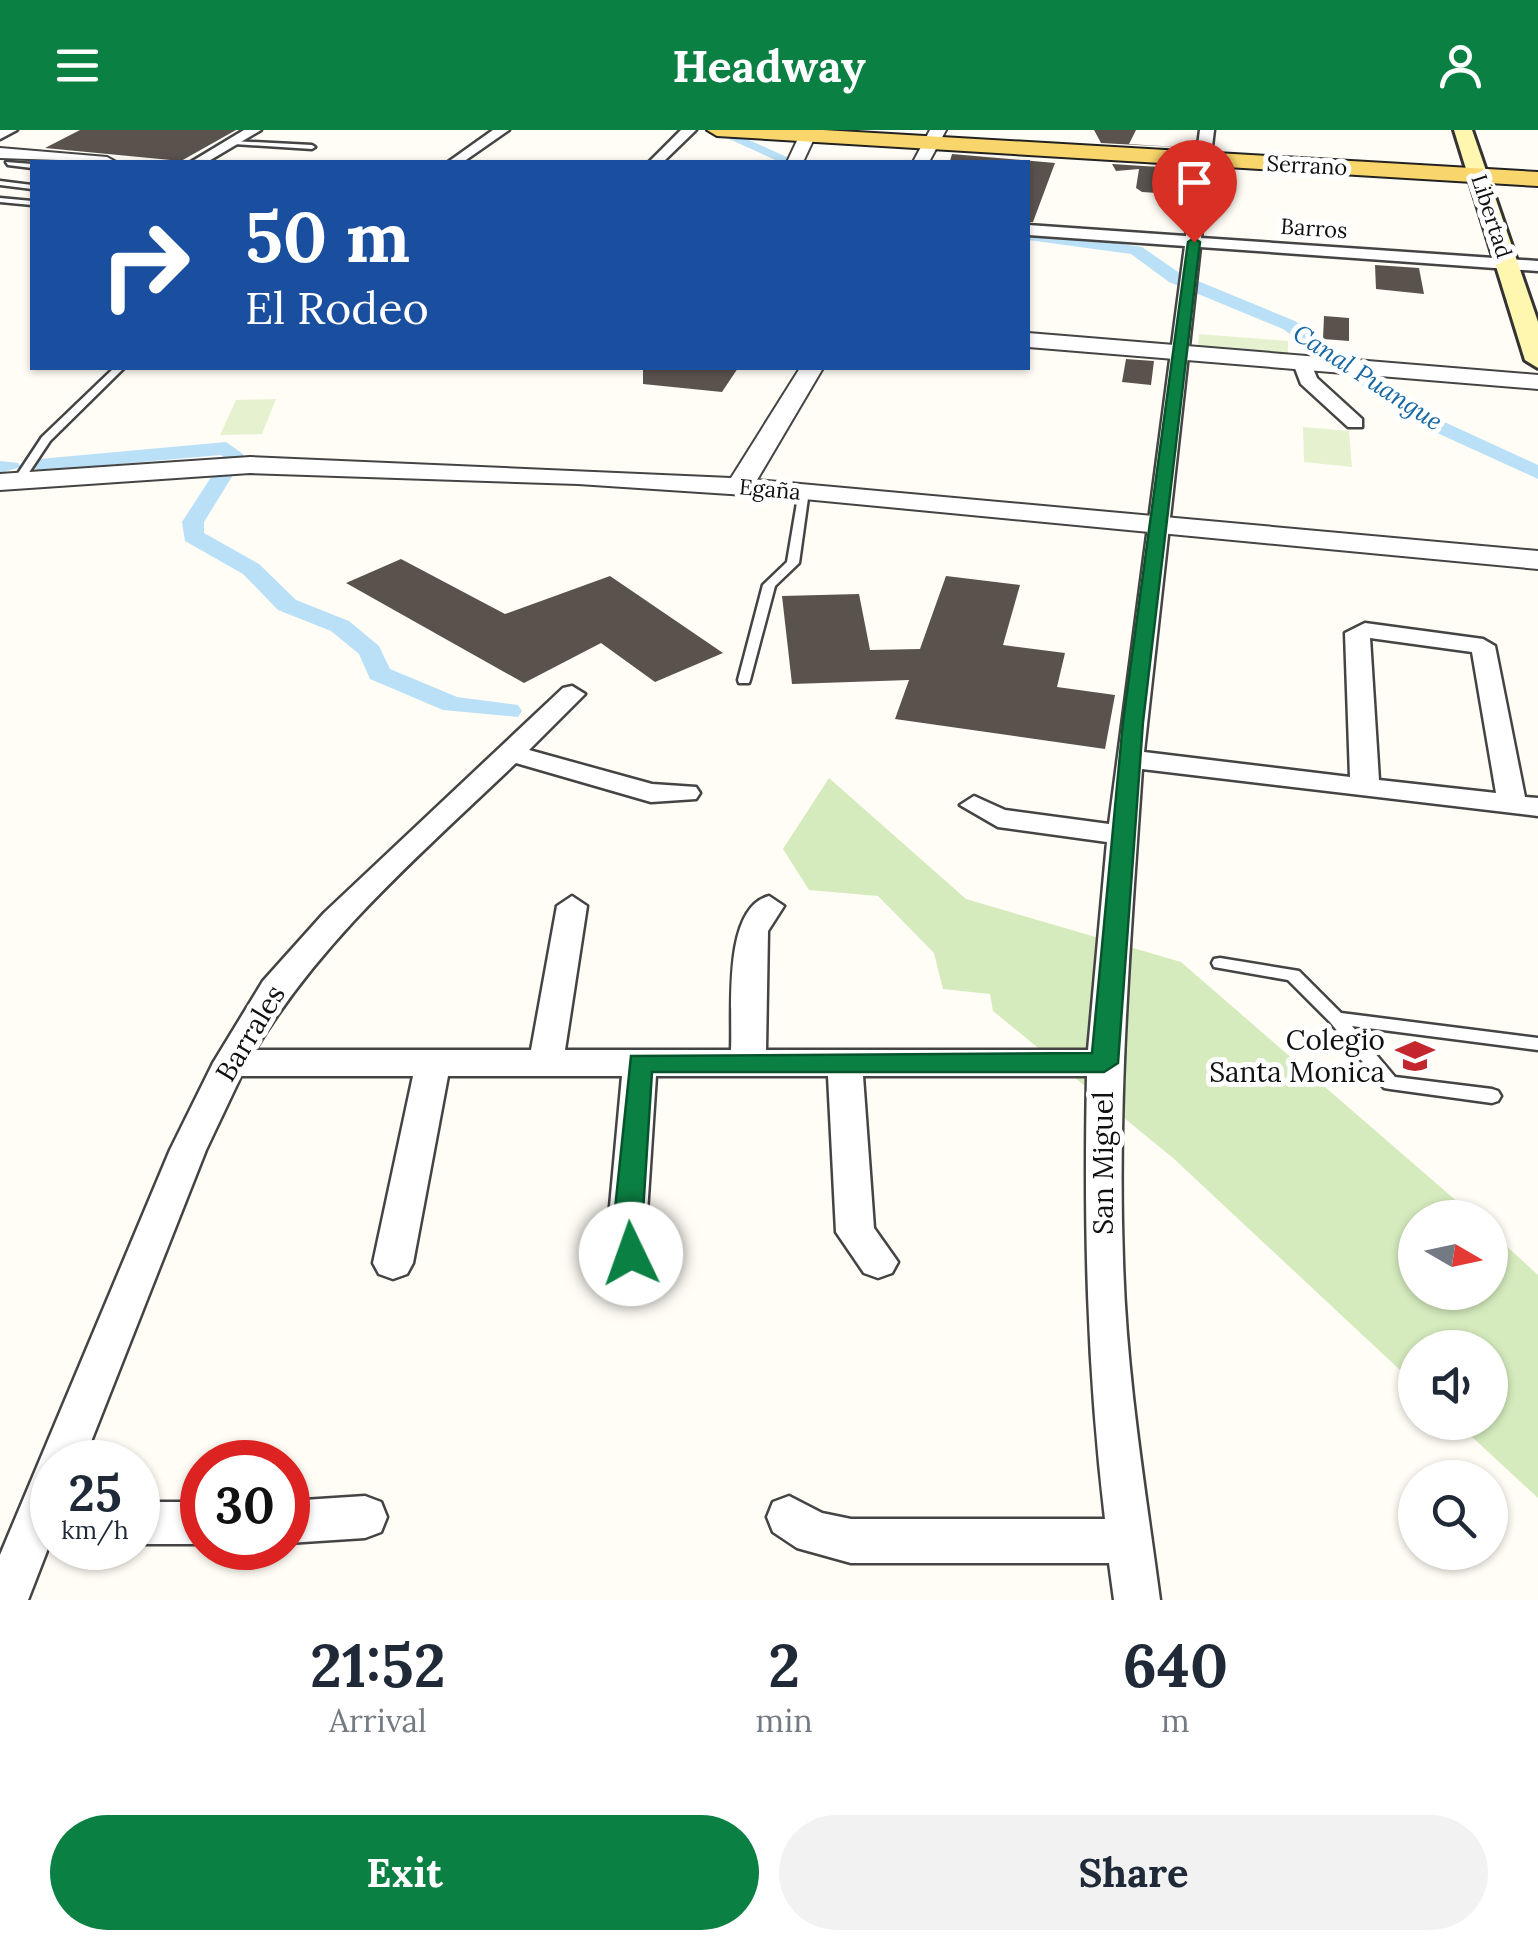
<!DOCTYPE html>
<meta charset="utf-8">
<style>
:root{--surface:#fff;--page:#f2f2f3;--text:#1f2937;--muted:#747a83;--accent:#0b8043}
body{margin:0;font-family:Lora,serif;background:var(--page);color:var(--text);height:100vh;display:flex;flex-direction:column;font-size:38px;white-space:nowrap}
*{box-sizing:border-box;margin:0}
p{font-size:32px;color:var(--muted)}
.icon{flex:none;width:55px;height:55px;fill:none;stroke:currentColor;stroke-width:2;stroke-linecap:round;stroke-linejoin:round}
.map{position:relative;height:1470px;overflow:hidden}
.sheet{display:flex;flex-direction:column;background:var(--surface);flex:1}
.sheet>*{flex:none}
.top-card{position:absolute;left:30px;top:30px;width:1000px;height:210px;border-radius:0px;box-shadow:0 2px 8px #0004;background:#1a4fa0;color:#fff;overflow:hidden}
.needle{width:65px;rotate:99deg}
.tools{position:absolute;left:1398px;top:1070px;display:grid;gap:20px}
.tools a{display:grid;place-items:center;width:110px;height:110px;border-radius:50%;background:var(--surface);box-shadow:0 2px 8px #0004;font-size:50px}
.speed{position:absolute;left:30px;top:1310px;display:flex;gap:20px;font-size:50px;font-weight:700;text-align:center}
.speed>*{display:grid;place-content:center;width:130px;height:130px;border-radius:50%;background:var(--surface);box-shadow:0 2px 8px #0004;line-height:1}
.speed small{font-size:25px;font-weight:400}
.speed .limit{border:15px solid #d22;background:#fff;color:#111}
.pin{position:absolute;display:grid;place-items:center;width:85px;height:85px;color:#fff;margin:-102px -42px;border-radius:50% 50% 50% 0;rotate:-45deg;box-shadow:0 0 10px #0007}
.pin .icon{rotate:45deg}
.me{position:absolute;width:110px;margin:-55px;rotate:357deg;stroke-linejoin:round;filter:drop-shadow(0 0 8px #0008)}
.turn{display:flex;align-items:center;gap:35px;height:210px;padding:0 50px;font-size:45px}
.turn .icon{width:130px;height:130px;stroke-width:2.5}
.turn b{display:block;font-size:70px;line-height:85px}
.eta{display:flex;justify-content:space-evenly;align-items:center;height:170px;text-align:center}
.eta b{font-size:60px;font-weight:800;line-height:70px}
.cta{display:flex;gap:20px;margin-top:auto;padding:20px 50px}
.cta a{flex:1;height:115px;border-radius:60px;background:var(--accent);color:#fff;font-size:40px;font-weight:800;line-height:115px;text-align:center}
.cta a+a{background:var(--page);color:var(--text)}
header{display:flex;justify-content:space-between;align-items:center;height:130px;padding:0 50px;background:var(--accent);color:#fff;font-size:45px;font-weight:800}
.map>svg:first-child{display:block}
</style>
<header><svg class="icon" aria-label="menu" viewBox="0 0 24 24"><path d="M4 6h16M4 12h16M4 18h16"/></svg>Headway<svg class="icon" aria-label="person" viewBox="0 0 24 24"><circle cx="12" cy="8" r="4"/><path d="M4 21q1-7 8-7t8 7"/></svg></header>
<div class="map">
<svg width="1538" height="1470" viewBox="0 0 1538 1470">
<rect width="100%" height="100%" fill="#fffdf5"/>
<path fill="#d5ebbd" d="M 829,648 L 966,769 L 1181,832 L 1475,1087 L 1415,1088 L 1415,1162 L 1490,1162 L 1490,1101 L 1538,1145 L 1538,1368 L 1457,1293 L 1490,1292 L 1490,1218 L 1415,1218 L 1415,1254 L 1173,1028 L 993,881 L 990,864 L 943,859 L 934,823 L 878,766 L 809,760 L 783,719 Z"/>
<path fill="#e6f2cf" d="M 1199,204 L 1288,211 L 1288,227 L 1198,220 Z
M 276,269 L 262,304 L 220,305 L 236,270 Z
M 1303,297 L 1349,301 L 1352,337 L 1304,332 Z"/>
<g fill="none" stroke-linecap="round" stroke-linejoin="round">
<path fill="#b9e0f7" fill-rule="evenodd" d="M 709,0 L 727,0 L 798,32 L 780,32 Z
M 1028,100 L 1142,117 L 1181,144 L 1295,191 L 1427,284 L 1538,335 L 1538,349 L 1413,292 L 1283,199 L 1169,152 L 1131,124 L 1028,110 Z
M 226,312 L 243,324 L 243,332 L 229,332 L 221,325 L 39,341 L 29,335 L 39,329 Z
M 0,331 L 18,333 L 21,337 L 0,343 Z
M 222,339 L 233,345 L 204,392 L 204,403 L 259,434 L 296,470 L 349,491 L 379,516 L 390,539 L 457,567 L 518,575 L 522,581 L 518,587 L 443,580 L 370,549 L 359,524 L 331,501 L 278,480 L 243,444 L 185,411 L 182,392 L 215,341 Z"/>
</g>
<path fill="#5a524d" d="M 80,0 L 236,0 L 181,31 L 45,18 Z
M 1094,0 L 1136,0 L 1129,14 L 1192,18 L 1101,13 Z
M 952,24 L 1055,33 L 1033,92 L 1028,92 L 1028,32 L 950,31 Z
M 1112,34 L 1190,39 L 1188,65 L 1142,62 L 1136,58 L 1139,39 L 1116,41 Z
M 1375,135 L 1419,138 L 1424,164 L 1376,159 Z
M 1324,186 L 1349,188 L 1349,211 L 1323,209 Z
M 1126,229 L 1154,231 L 1151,255 L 1122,252 Z
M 643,238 L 738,238 L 722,262 L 643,254 Z
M 401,429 L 505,484 L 610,446 L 723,523 L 655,552 L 601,513 L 524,553 L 346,453 Z
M 946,446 L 1020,455 L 1003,515 L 1065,523 L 1057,557 L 1115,565 L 1105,619 L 895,589 L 909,550 L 792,554 L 782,466 L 859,464 L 870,520 L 920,519 Z"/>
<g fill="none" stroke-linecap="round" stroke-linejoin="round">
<g stroke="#444" stroke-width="5">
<path id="service" d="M 232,11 L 312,15 L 315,17 L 312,19 L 234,14 Z
M 6,32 L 32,34 L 32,38 L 8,35 Z
M 0,51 L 32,55 L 32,59 L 0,55 Z
M 0,68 L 32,71 L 32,75 L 0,72 Z
M 114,238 L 124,238 L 50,311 L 22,353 L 14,353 L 13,351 L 42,307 Z
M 804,358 L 809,361 L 799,433 L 775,456 L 750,550 L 749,553 L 739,553 L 738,550 L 763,455 L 787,432 L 799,361 Z
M 1220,828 L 1299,841 L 1341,883 L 1538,908 L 1538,920 L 1352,896 L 1395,947 L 1492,959 L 1498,961 L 1501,966 L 1498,971 L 1492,973 L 1390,959 L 1384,958 L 1330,892 L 1288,850 L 1214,837 L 1212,833 L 1214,829 Z"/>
</g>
<g stroke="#444" stroke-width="5">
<path id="minor" d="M 0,0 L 17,0 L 0,9 Z
M 244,0 L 261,0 L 207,32 L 191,32 Z
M 493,0 L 509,0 L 463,32 L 448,32 Z
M 681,0 L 696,0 L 663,32 L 649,32 Z
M 1200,0 L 1214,0 L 1201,108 L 1538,131 L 1538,141 L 1200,117 L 1144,622 L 1350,647 L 1345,503 L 1365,493 L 1483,509 L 1495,516 L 1525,667 L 1538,668 L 1538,686 L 1142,639 C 1131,801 1117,966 1123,1130 C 1126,1244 1145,1357 1160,1470 L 1114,1470 L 1109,1433 L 851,1433 L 797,1418 L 773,1402 L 767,1387 L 773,1372 L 789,1366 L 822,1383 L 851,1389 L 1105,1389 C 1087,1236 1084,1099 1087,946 L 863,946 L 874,1098 L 898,1132 L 892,1143 L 878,1148 L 864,1143 L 836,1102 L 828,946 L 656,946 L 646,1098 L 657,1135 L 651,1146 L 637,1151 L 623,1146 L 608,1098 L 622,946 L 448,946 L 413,1133 L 407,1144 L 393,1149 L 379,1144 L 373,1133 L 413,946 L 241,946 L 206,1020 L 83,1332 L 52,1332 L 52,1408 L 28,1470 L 0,1470 L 0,1425 L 170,1020 L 213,933 L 263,851 L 324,783 L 563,558 L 572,556 L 585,564 L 529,620 L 652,654 L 696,657 L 700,663 L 696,669 L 651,672 L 516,633 C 422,723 322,808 255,920 L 531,920 L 557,776 L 572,766 L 587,776 L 565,920 L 731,920 C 733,881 722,778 769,766 L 784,776 L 768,801 L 766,920 L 1088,920 L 1107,712 L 998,697 L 960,675 L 974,666 L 1005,680 L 1109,694 L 1185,116 L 1028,105 L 1028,95 L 1186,106 ZM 1370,508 L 1472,522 L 1496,663 L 1379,650 Z
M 1295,229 L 1309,229 L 1317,248 L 1362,289 L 1362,297 L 1348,297 L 1301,254 L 1293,233 Z
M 365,1366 L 381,1372 L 387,1387 L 381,1402 L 365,1408 L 288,1413 L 288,1371 Z
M 138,1372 L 202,1372 L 202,1414 L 138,1414 Z"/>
</g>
<g stroke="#444" stroke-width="4">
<path id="tertiary" d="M 802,0 L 818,0 L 803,32 L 787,32 Z
M 930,0 L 946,0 L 929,32 L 913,32 Z
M 0,18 L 107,27 L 116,32 L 0,28 Z
M 1028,203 L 1538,245 L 1538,259 L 1028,217 Z
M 800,238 L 823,238 L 757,350 L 1538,421 L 1538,439 L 804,369 L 578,354 L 250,343 L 0,360 L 0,344 L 250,327 L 731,348 Z"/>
</g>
<g stroke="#333" stroke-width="6">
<path id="secondary" d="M 1454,0 L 1472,0 L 1538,192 L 1538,238 L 1525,230 Z"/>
</g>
<g stroke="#222" stroke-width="4">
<path id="primary" d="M 707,0 L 823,0 L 1538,42 L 1538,56 L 717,6 Z"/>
</g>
<use href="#service" fill="#fff" fill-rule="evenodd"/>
<use href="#minor" fill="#fff" fill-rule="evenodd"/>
<use href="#tertiary" fill="#fff" fill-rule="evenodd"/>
<use href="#secondary" fill="#fff6b0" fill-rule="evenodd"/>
<use href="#primary" fill="#f9d66b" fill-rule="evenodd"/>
</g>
<path fill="#0b8043" stroke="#07532c" stroke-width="2.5" d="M 1194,108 L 1200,112 L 1143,592 L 1118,933 L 1104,942 L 652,942 L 642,1098 L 646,1124 L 642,1132 L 631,1136 L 621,1132 L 613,1098 L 631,926 L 1092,923 L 1123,592 L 1188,112 Z"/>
<defs>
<g id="school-bare" transform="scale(3)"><path d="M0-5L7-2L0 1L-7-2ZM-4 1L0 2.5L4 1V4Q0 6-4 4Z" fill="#c4262e" stroke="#fff" stroke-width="2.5" paint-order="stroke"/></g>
</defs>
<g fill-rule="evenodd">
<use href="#school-bare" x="1415" y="926"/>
</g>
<g text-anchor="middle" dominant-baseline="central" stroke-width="10" stroke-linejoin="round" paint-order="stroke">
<g font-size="22" fill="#111" stroke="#fff">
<text transform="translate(1307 35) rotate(3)">Serrano</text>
<text transform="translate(1492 86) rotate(72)">Libertad</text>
<text transform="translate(1314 98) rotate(4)">Barros</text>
<text transform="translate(770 359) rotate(5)">Egaña</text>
</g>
<g font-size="25" font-style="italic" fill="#1768a6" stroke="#fff">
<text transform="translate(1368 247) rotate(33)">Canal Puangue</text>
</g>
<g font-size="28" fill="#111" stroke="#fff">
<text transform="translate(250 903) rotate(-59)">Barrales</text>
<text transform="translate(1103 1033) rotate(-90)">San Miguel</text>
</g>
<g font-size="28" fill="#111" stroke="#fff" text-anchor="end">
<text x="1385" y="910">Colegio<tspan x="1385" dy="32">Santa Monica</tspan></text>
</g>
</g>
</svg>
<div class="tools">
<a><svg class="needle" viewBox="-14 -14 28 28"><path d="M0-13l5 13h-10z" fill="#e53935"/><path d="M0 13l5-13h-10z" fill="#747a83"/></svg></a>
<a><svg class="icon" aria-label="sound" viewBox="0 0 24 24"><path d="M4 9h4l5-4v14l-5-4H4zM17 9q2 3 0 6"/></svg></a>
<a><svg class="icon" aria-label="search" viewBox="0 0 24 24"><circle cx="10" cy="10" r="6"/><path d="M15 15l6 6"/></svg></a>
</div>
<div class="speed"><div>25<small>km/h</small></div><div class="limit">30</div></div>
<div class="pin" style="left:1194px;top:112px;background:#d93025"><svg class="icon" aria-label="arrive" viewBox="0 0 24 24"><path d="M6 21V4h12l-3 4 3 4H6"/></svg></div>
<svg class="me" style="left:631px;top:1124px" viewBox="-20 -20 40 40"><circle r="19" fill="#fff"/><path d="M0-13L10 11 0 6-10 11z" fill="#0b8043"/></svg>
<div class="top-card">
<div class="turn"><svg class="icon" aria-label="right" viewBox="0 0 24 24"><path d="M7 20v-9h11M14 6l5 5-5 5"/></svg><div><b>50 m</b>El Rodeo</div></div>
</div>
</div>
<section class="sheet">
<div class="eta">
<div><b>21:52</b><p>Arrival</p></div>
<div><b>2</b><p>min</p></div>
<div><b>640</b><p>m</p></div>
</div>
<div class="cta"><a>Exit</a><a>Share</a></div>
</section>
